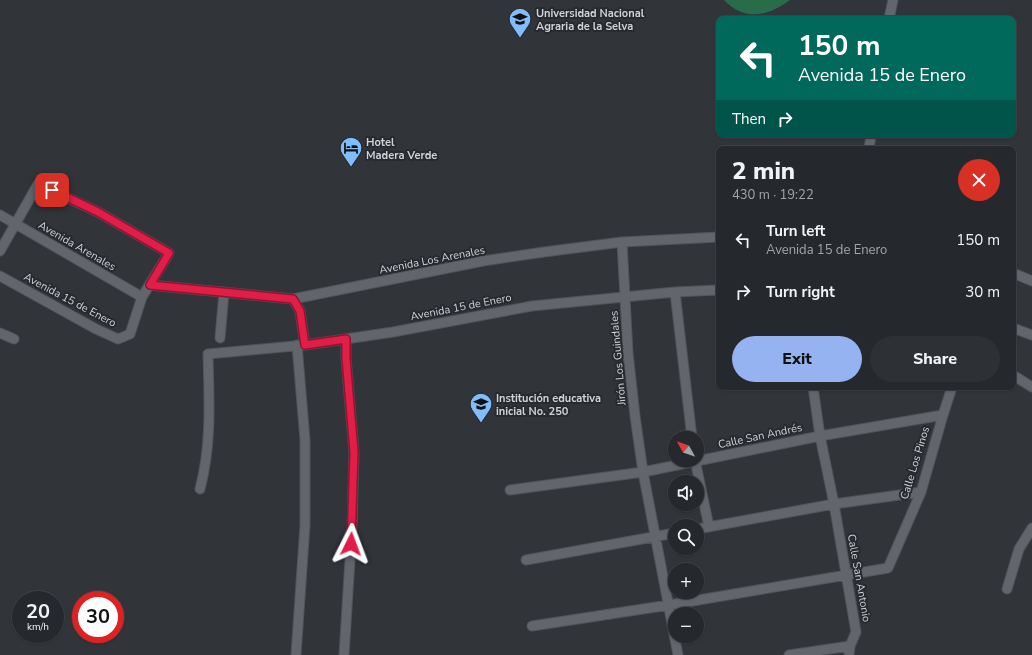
<!DOCTYPE html>
<meta charset="utf-8">
<style>
:root{--surface:#25282c;--page:#2d3034;--text:#f1f3f6;--muted:#a3a6a9;--line:#424448;--accent:#95b2f1}
body{margin:0;font-family:"Nunito Sans",sans-serif;background:var(--page);color:var(--text);height:100vh;display:flex;flex-direction:column;font-size:15px;white-space:nowrap}
*{box-sizing:border-box;margin:0}
p{font-size:13px;color:var(--muted)}
.icon{flex:none;width:22px;height:22px;fill:none;stroke:currentColor;stroke-width:2;stroke-linecap:round;stroke-linejoin:round}
.map{position:relative;flex:1;overflow:hidden}
.side{position:absolute;left:716px;top:146px;width:300px;height:244px;display:flex;flex-direction:column;background:var(--surface);border-radius:8px;box-shadow:0 1px 3px #0004,0 0 0 1px var(--line)}
.side>*{flex:none}
.hud{position:absolute;left:716px;top:16px;width:300px;height:122px;border-radius:8px;box-shadow:0 1px 3px #0004,0 0 0 1px var(--line);background:#00695c;color:#fff;overflow:hidden}
.needle{width:26px;rotate:310deg}
.controls{position:absolute;left:668px;top:431px;display:grid;gap:8px}
.controls a{display:grid;place-items:center;width:36px;height:36px;border-radius:50%;background:var(--surface);box-shadow:0 1px 3px #0004,0 0 0 1px var(--line);font-size:20px}
.speed{position:absolute;left:12px;top:591px;display:flex;gap:8px;font-size:20px;font-weight:700;text-align:center}
.speed>*{display:grid;place-content:center;width:52px;height:52px;border-radius:50%;background:var(--surface);box-shadow:0 1px 3px #0004,0 0 0 1px var(--line);line-height:1}
.speed small{font-size:10px;font-weight:400}
.speed .limit{border:6px solid #d22;background:#fff;color:#111}
.pin{position:absolute;display:grid;place-items:center;width:34px;height:34px;color:#fff;margin:-17px;border-radius:8px;box-shadow:0 2px 6px #0006}
.me{position:absolute;width:44px;margin:-22px;rotate:3deg;stroke-linejoin:round;filter:drop-shadow(0 0 3px #0008)}
.turn{display:flex;align-items:center;gap:14px;height:84px;padding:0 16px;font-size:18px}
.turn .icon{width:52px;height:52px;stroke-width:2.5}
.turn b{display:block;font-size:28px;line-height:34px}
.then{display:flex;align-items:center;height:38px;padding:0 16px;background:#0003;gap:8px;font-size:15px}
.round{display:grid;place-items:center;flex:none;width:42px;height:42px;border-radius:21px;background:var(--page)}
.head{display:flex;align-items:center;justify-content:space-between;height:68px;padding:0 16px}
h1{font-size:24px;font-weight:800;line-height:30px}
.primary-button{display:flex;gap:8px;margin-top:auto;padding:8px 16px}
.primary-button a{flex:1;height:46px;border-radius:24px;background:var(--accent);color:#111;font-size:16px;font-weight:800;line-height:46px;text-align:center}
.primary-button a+a{background:var(--page);color:var(--text)}
ul{padding:0;list-style:none}
li{display:flex;align-items:center;gap:12px;height:52px;padding:0 16px}
li div{flex:1}
li b{display:block;font-size:15px}
li em{font-style:normal}
.map>svg:first-child{display:block}
</style>
<div class="map">
<svg width="1032" height="655" viewBox="0 0 1032 655">
<rect width="100%" height="100%" fill="#31353a"/>
<path fill="#296c49" d="M 724,0 L 790,0 C 768,16 745,22 724,0 Z"/>
<g fill="none" stroke-linecap="round" stroke-linejoin="round">
<g stroke="#505357" stroke-width="11">
<path id="minor" d="M 889,19 L 893,0
M 869,149 L 871,135
M 0,215 L 142,297
M 622,242 L 628,353 L 635,416 L 643,472 L 678,655
M 0,251 L 38,184 L 98,212 L 169,253 L 142,297 L 130,334 L 118,339 L 96,329 L 0,276
M 1013,273 L 1032,281
M 150,285 L 293,299 L 483,261 L 544,252 L 622,242 L 719,237
M 675,292 L 692,438
M 293,299 L 300,311 L 305,345
M 1013,328 L 1032,335
M 0,333 L 14,339
M 220,338 L 224,292
M 1013,375 L 1032,387
M 813,387 L 820,436 L 834,504 L 856,632 L 850,646 L 849,655
M 695,460 L 709,527
M 200,489 C 212,443 209,400 208,354 L 305,345 L 393,332 L 532,306 L 675,292 L 719,290
M 510,490 L 643,472 L 820,436 L 943,415
M 697,529 L 834,504 L 921,492
M 526,560 L 675,533
M 1007,589 L 1019,549 L 1032,528
M 532,626 L 669,605 L 888,568 L 921,492 L 943,415 L 952,387
M 296,655 L 305,525 L 305,440 L 297,345
M 344,655 L 352,528 L 354,452 L 346,358 L 346,339
M 789,655 L 850,646"/>
</g>
<use href="#minor" stroke="#62666c" stroke-width="9"/>
</g>
<g fill="none" stroke-linecap="round" stroke-linejoin="round">
<g stroke="#92132f" stroke-width="10">
<path id="route" d="M 52,190 L 98,212 L 169,253 L 150,285 L 293,299 L 300,311 L 305,345 L 346,339 L 346,358 L 354,452 L 351,544"/>
</g>
<use href="#route" stroke="#e11d48" stroke-width="7"/>
</g>
<defs>
<g id="university-pin" transform="scale(1.15)"><path d="M0 17L-7.5 6A9.5 9.5 0 1 1 7.5 6Z" fill="#81bdfa" stroke="#272b30"/><path d="M0-5L7-2L0 1L-7-2ZM-4 1L0 2.5L4 1V4Q0 6-4 4Z" fill="#111"/></g>
<g id="hotel-pin" transform="scale(1.15)"><path d="M0 17L-7.5 6A9.5 9.5 0 1 1 7.5 6Z" fill="#81bdfa" stroke="#272b30"/><path d="M-6-4.5h1.5V1H6V5H4.5V3h-9V5H-6ZM-4 0a1.8 1.8 0 1 1 3.6 0ZM.5 0V-2.5h3Q6-2.5 6 0Z" fill="#111"/></g>
<g id="school-pin" transform="scale(1.15)"><path d="M0 17L-7.5 6A9.5 9.5 0 1 1 7.5 6Z" fill="#81bdfa" stroke="#272b30"/><path d="M0-5L7-2L0 1L-7-2ZM-4 1L0 2.5L4 1V4Q0 6-4 4Z" fill="#111"/></g>
</defs>
<g fill-rule="evenodd">
<use href="#university-pin" x="520" y="19"/>
<use href="#hotel-pin" x="351" y="148"/>
<use href="#school-pin" x="481" y="404"/>
</g>
<g text-anchor="middle" dominant-baseline="central" stroke-width="4" stroke-linejoin="round" paint-order="stroke">
<g font-size="11" font-weight="bold" fill="#d0d2d6" stroke="#272b30" text-anchor="start">
<text x="536" y="13">Universidad Nacional<tspan x="536" dy="13">Agraria de la Selva</tspan></text>
<text x="366" y="142">Hotel<tspan x="366" dy="13">Madera Verde</tspan></text>
<text x="496" y="398">Institución educativa<tspan x="496" dy="13">inicial No. 250</tspan></text>
</g>
<g font-size="11" fill="#d0d2d6" stroke="#272b30">
<text transform="translate(77 246) rotate(30)">Avenida Arenales</text>
<text transform="translate(432 260) rotate(-11)">Avenida Los Arenales</text>
<text transform="translate(70 300) rotate(28)">Avenida 15 de Enero</text>
<text transform="translate(461 307) rotate(-11)">Avenida 15 de Enero</text>
<text transform="translate(618 358) rotate(-95)">Jirón Los Guindales</text>
<text transform="translate(760 436) rotate(-12)">Calle San Andrés</text>
<text transform="translate(915 463) rotate(-73)">Calle Los Pinos</text>
<text transform="translate(859 578) rotate(80)">Calle San Antonio</text>
</g>
</g>
</svg>
<div class="controls">
<a><svg class="needle" viewBox="-14 -14 28 28"><path d="M0-13l5 13h-10z" fill="#e53935"/><path d="M0 13l5-13h-10z" fill="#a3a6a9"/></svg></a>
<a><svg class="icon" aria-label="sound" viewBox="0 0 24 24"><path d="M4 9h4l5-4v14l-5-4H4zM17 9q2 3 0 6"/></svg></a>
<a><svg class="icon" aria-label="search" viewBox="0 0 24 24"><circle cx="10" cy="10" r="6"/><path d="M15 15l6 6"/></svg></a>
<a>+</a>
<a>−</a>
</div>
<div class="speed"><div>20<small>km/h</small></div><div class="limit">30</div></div>
<div class="pin" style="left:52px;top:190px;background:#d93025"><svg class="icon" aria-label="arrive" viewBox="0 0 24 24"><path d="M6 21V4h12l-3 4 3 4H6"/></svg></div>
<svg class="me" style="left:351px;top:544px" viewBox="-20 -20 40 40"><path d="M0-17L14 15 0 8-14 15z" fill="#e11d48" stroke="#fff" stroke-width="4"/></svg>
<div class="hud">
<div class="turn"><svg class="icon" aria-label="left" viewBox="0 0 24 24"><path d="M17 20v-9H6M10 6l-5 5 5 5"/></svg><div><b>150 m</b>Avenida 15 de Enero</div></div>
<div class="then">Then<svg class="icon" aria-label="right" viewBox="0 0 24 24"><path d="M7 20v-9h11M14 6l5 5-5 5"/></svg></div>
</div>
<section class="side">
<div class="head"><div><h1>2 min</h1><p>430 m · 19:22</p></div><a class="round" style="background:#d93025;color:#fff"><svg class="icon" aria-label="close" viewBox="0 0 24 24"><path d="M6 6l12 12M18 6L6 18"/></svg></a></div>
<ul>
<li><svg class="icon" aria-label="left" viewBox="0 0 24 24"><path d="M17 20v-9H6M10 6l-5 5 5 5"/></svg><div><b>Turn left</b><p>Avenida 15 de Enero</p></div><em>150 m</em></li>
<li><svg class="icon" aria-label="right" viewBox="0 0 24 24"><path d="M7 20v-9h11M14 6l5 5-5 5"/></svg><div><b>Turn right</b></div><em>30 m</em></li>
</ul>
<div class="primary-button"><a>Exit</a><a>Share</a></div>
</section>
</div>
